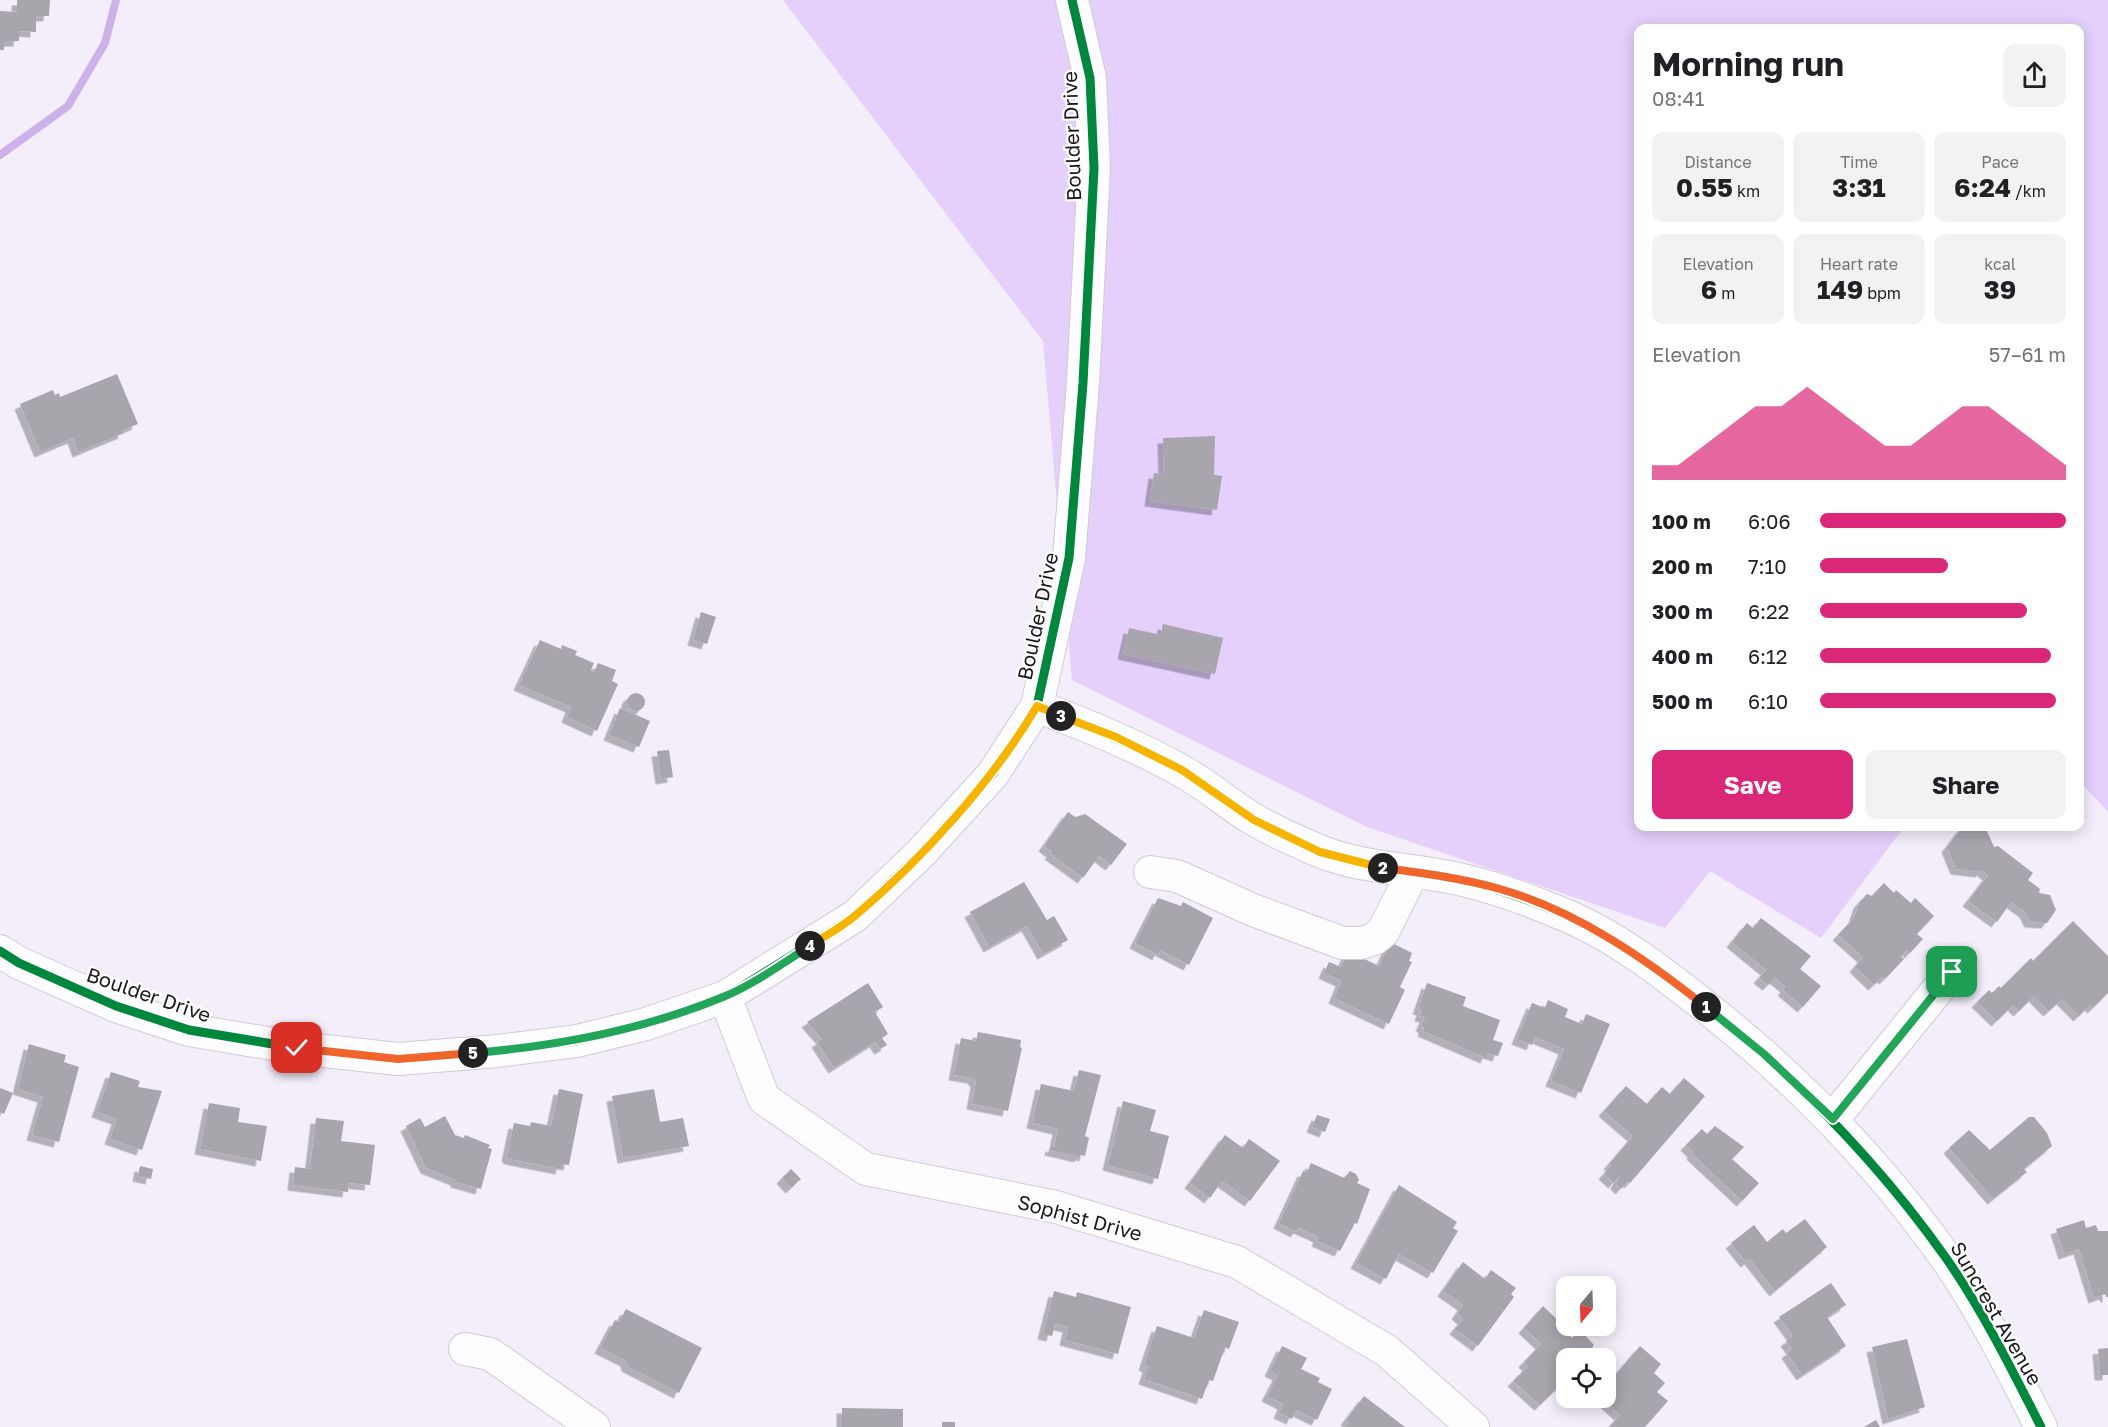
<!DOCTYPE html>
<html lang="en">
<head>
<meta charset="utf-8">
<style>
	body { margin:0; font-family:"Golos Text",sans-serif; background:#f2f2f2; color:#202124; height:100vh; display:flex; flex-direction:column; font-size:22px; white-space:nowrap }
	* { box-sizing:border-box; margin:0 }
	p { font-size:20px; color:#757577 }
	.icon { flex:none; width:33px; height:33px; fill:none; stroke:currentColor; stroke-width:2; stroke-linecap:round; stroke-linejoin:round }
	.map { position:relative; flex:1; overflow:hidden }
	.side { position:absolute; left:1634px; top:24px; width:450px; height:807px; display:flex; flex-direction:column; background:#fff; border-radius:12px; box-shadow:0 3px 15px #0003 }
	.side>* { flex:none }
	.needle { width:39px; rotate:199deg }
	.buttons { position:absolute; left:1556px; top:1276px; display:grid; gap:12px }
	.buttons a { display:grid; place-items:center; width:60px; height:60px; border-radius:12px; background:#fff; box-shadow:0 3px 15px #0003; font-size:30px }
	.pin { position:absolute; display:grid; place-items:center; width:51px; height:51px; color:#fff; margin:-26px; border-radius:12px; box-shadow:0 3px 9px #0006 }
	.km { position:absolute; width:30px; height:30px; margin:-15px; border-radius:50%; background:#222; color:#fff; font-size:16px; line-height:30px; text-align:center }
	.round { display:grid; place-items:center; flex:none; width:63px; height:63px; border-radius:12px; background:#f2f2f2 }
	.summary { display:flex; align-items:center; justify-content:space-between; height:102px; padding:0 18px }
	h1 { font-size:33px; font-weight:700; line-height:45px }
	.figures { display:grid; grid-template-columns:repeat(3,1fr); gap:9px; height:102px; padding:6px 18px }
	.figures div { display:grid; align-content:center; border-radius:12px; background:#f2f2f2; text-align:center }
	.figures b { font-size:26px; font-weight:700 }
	.figures small { font-size:16px; font-weight:400 }
	.figures p { font-size:16px }
	.chart { height:168px; padding:12px 18px }
	.chart p { display:flex; justify-content:space-between }
	.chart svg { width:100%; height:108px; margin-top:6px; fill:#db2777; opacity:.7 }
	.cta { display:flex; gap:12px; margin-top:auto; padding:12px 18px }
	.cta a { flex:1; height:69px; border-radius:12px; background:#db2777; color:#fff; font-size:24px; font-weight:700; line-height:69px; text-align:center }
	.cta a+a { background:#f2f2f2; color:#202124 }
	ul { padding:0 18px; list-style:none; font-size:20px }
	li { display:grid; grid-template-columns:96px 72px 1fr; align-items:center; height:45px }
	li i { height:15px; border-radius:8px; background:#db2777 }
	.map>svg:first-child { display:block }
	.green { fill:#e4d0fb }
	.lines { fill:none; stroke-linecap:round; stroke-linejoin:round }
	.stream { stroke:#cdb2ea; stroke-width:8 }
	.building { fill:#a9a5ad; filter:url(#shadow) }
	.minor-casing { stroke:#d0ccd4; stroke-width:34 }
	.minor { stroke:#fdfcfe; stroke-width:32 }
	.cycleway-casing { stroke:#fff; stroke-width:13 }
	.cycleway { stroke:#00873e; stroke-width:9 }
	.split-1-casing { stroke:#fff; stroke-width:12 }
	.split-2-casing { stroke:#fff; stroke-width:12 }
	.split-3-casing { stroke:#fff; stroke-width:12 }
	.split-4-casing { stroke:#fff; stroke-width:12 }
	.split-5-casing { stroke:#fff; stroke-width:12 }
	.split-6-casing { stroke:#fff; stroke-width:12 }
	.split-1 { stroke:#22a559; stroke-width:8 }
	.split-2 { stroke:#f0652b; stroke-width:8 }
	.split-3 { stroke:#f5b400; stroke-width:8 }
	.split-4 { stroke:#f5b400; stroke-width:8 }
	.split-5 { stroke:#22a559; stroke-width:8 }
	.split-6 { stroke:#f0652b; stroke-width:8 }
	.labels { text-anchor:middle; dominant-baseline:central; stroke-width:4.5; stroke-linejoin:round; paint-order:stroke }
	.street-label { font-size:20px; fill:#1a171d; stroke:#fff }
</style>
</head>
<body>
<div class="map">
<svg width="2108" height="1427" viewBox="0 0 2108 1427">
	<defs>
		<filter id="shadow"><feDropShadow dx="-5.5" dy="5.5" stdDeviation="0" flood-color="#0004"/></filter>
	</defs>
	<rect width="100%" height="100%" fill="#f3eef9"/>
	<path class="green" d="M 783,0 L 2108,0 L 2108,812 L 2079,781 L 2079,28 L 1638,28 L 1638,826 L 1904,827 L 1821,938 L 1710,871 L 1665,928 L 1367,827 L 1072,680 L 1043,341 Z"/>
	<g class="lines">
		<path class="stream" d="M 0,155 L 68,106 L 105,43 L 116,0"/>
	</g>
	<path class="building" d="M 17,0 L 50,0 L 49,16 L 36,16 L 36,32 L 20,31 L 19,41 L 4,41 L 4,50 L 0,50 L 0,11 L 17,12 Z
		M 117,374 L 138,424 L 123,430 L 124,433 L 78,452 L 73,438 L 40,452 L 20,404 L 53,390 L 55,395 L 59,393 L 60,397 Z
		M 1215,436 L 1214,475 L 1222,476 L 1217,510 L 1150,501 L 1154,473 L 1164,474 L 1163,438 Z
		M 701,612 L 716,617 L 707,644 L 693,640 Z
		M 1163,624 L 1223,638 L 1215,674 L 1123,654 L 1129,628 L 1161,635 Z
		M 540,640 L 561,649 L 562,645 L 577,651 L 575,655 L 594,663 L 591,670 L 594,672 L 598,663 L 616,670 L 612,681 L 618,684 L 597,731 L 567,717 L 571,707 L 519,685 Z
		M627 702a9 9 0 1 1 18 0a9 9 0 1 1-18 0Z
		M 620,708 L 650,721 L 639,747 L 609,735 Z
		M 669,750 L 673,777 L 661,779 L 657,751 Z
		M 1068,812 L 1075,817 L 1085,814 L 1127,844 L 1111,865 L 1099,856 L 1083,878 L 1050,854 L 1052,852 L 1044,846 Z
		M 1962,827 L 1986,829 L 1994,847 L 1998,846 L 2033,873 L 2028,880 L 2040,889 L 2039,893 L 2050,895 L 2056,910 L 2047,923 L 2030,922 L 2025,912 L 2011,902 L 1997,922 L 1968,901 L 1988,875 L 1982,870 L 1981,872 L 1956,869 L 1947,847 Z
		M 1024,882 L 1047,920 L 1054,916 L 1068,940 L 1043,954 L 1027,926 L 989,947 L 970,912 Z
		M 1884,883 L 1894,893 L 1896,890 L 1911,903 L 1915,898 L 1934,916 L 1917,934 L 1923,939 L 1910,953 L 1907,950 L 1901,957 L 1904,959 L 1885,979 L 1882,977 L 1874,985 L 1855,967 L 1863,957 L 1838,935 L 1854,918 L 1859,903 L 1867,894 L 1872,896 Z
		M 1158,898 L 1181,906 L 1183,902 L 1213,918 L 1189,965 L 1160,950 L 1158,955 L 1135,943 Z
		M 1761,918 L 1811,956 L 1800,969 L 1821,986 L 1803,1007 L 1783,990 L 1786,987 L 1775,978 L 1768,985 L 1759,978 L 1766,970 L 1732,942 L 1747,923 L 1753,928 Z
		M 2073,921 L 2108,956 L 2108,993 L 2093,1008 L 2090,1005 L 2079,1016 L 2062,999 L 2049,1011 L 2034,996 L 2019,1011 L 2013,1005 L 1997,1021 L 1977,1002 L 1989,990 L 1992,993 L 1999,986 L 2001,988 L 2031,958 L 2033,961 Z
		M 1390,942 L 1412,953 L 1409,961 L 1412,962 L 1400,987 L 1405,990 L 1389,1024 L 1334,998 L 1341,981 L 1324,973 L 1329,962 L 1341,967 L 1348,951 L 1379,966 Z
		M 868,983 L 883,1007 L 875,1012 L 888,1034 L 882,1038 L 887,1045 L 880,1049 L 875,1042 L 834,1068 L 817,1042 L 822,1039 L 807,1022 Z
		M 1427,983 L 1466,997 L 1463,1006 L 1500,1020 L 1493,1040 L 1503,1043 L 1498,1056 L 1488,1053 L 1486,1058 L 1423,1031 L 1424,1027 L 1421,1026 L 1425,1017 L 1420,1016 L 1422,1010 L 1418,1009 Z
		M 1548,1000 L 1568,1009 L 1565,1017 L 1582,1024 L 1586,1014 L 1610,1024 L 1581,1093 L 1551,1081 L 1564,1049 L 1535,1037 L 1532,1045 L 1517,1039 L 1532,1003 L 1545,1008 Z
		M 978,1032 L 1021,1040 L 1020,1047 L 1022,1048 L 1008,1111 L 972,1104 L 976,1082 L 973,1078 L 954,1075 L 961,1038 L 976,1041 Z
		M 29,1044 L 66,1055 L 64,1062 L 79,1067 L 59,1142 L 32,1135 L 43,1097 L 18,1089 Z
		M 1079,1070 L 1101,1075 L 1085,1136 L 1089,1138 L 1085,1156 L 1080,1155 L 1080,1157 L 1050,1150 L 1051,1146 L 1054,1147 L 1058,1129 L 1032,1123 L 1041,1084 L 1074,1091 Z
		M 111,1072 L 140,1081 L 138,1087 L 162,1091 L 142,1150 L 110,1139 L 117,1119 L 97,1112 Z
		M 1684,1078 L 1705,1096 L 1630,1183 L 1628,1181 L 1621,1189 L 1616,1184 L 1620,1175 L 1614,1183 L 1604,1174 L 1611,1166 L 1609,1164 L 1633,1136 L 1604,1111 L 1626,1086 L 1647,1104 L 1662,1087 L 1670,1094 Z
		M 0,1088 L 13,1093 L 4,1114 L 0,1112 Z
		M 559,1089 L 583,1094 L 569,1165 L 562,1164 L 561,1169 L 510,1159 L 507,1156 L 514,1123 L 530,1126 L 531,1122 L 551,1126 Z
		M 654,1089 L 660,1122 L 683,1118 L 689,1146 L 623,1158 L 612,1096 Z
		M 1123,1101 L 1156,1110 L 1150,1131 L 1169,1136 L 1158,1179 L 1108,1165 Z
		M 209,1103 L 240,1108 L 238,1122 L 267,1126 L 261,1161 L 200,1149 Z
		M 1317,1115 L 1330,1119 L 1325,1132 L 1312,1127 Z
		M 445,1116 L 455,1135 L 464,1138 L 465,1135 L 490,1145 L 488,1148 L 492,1149 L 481,1189 L 456,1182 L 456,1180 L 426,1168 L 406,1126 L 420,1118 L 425,1127 Z
		M 2029,1117 L 2034,1117 L 2047,1133 L 2052,1146 L 2024,1169 L 2027,1172 L 1993,1199 L 1949,1148 L 1969,1130 L 1990,1150 Z
		M 316,1118 L 344,1121 L 341,1141 L 375,1145 L 370,1185 L 349,1183 L 348,1192 L 293,1185 L 295,1167 L 310,1169 Z
		M 1715,1126 L 1744,1147 L 1732,1159 L 1759,1183 L 1742,1201 L 1692,1154 L 1693,1152 L 1686,1145 L 1702,1129 L 1707,1134 Z
		M 1225,1135 L 1243,1148 L 1249,1139 L 1280,1161 L 1250,1201 L 1222,1181 L 1210,1198 L 1190,1183 Z
		M 1311,1163 L 1344,1178 L 1350,1171 L 1356,1174 L 1359,1180 L 1357,1183 L 1370,1189 L 1357,1224 L 1355,1223 L 1340,1251 L 1317,1241 L 1319,1237 L 1299,1228 L 1296,1232 L 1279,1223 L 1303,1171 L 1307,1172 Z
		M 140,1166 L 153,1169 L 151,1179 L 138,1176 Z
		M 791,1169 L 801,1179 L 791,1188 L 782,1178 Z
		M 1399,1185 L 1457,1222 L 1453,1228 L 1458,1231 L 1433,1273 L 1399,1254 L 1386,1279 L 1356,1263 Z
		M 1805,1219 L 1827,1247 L 1775,1291 L 1750,1259 L 1746,1262 L 1731,1243 L 1754,1225 L 1767,1242 L 1783,1229 L 1786,1233 Z
		M 2084,1220 L 2086,1228 L 2096,1225 L 2098,1231 L 2108,1231 L 2108,1297 L 2106,1297 L 2105,1294 L 2094,1298 L 2079,1249 L 2064,1254 L 2056,1229 Z
		M 1463,1262 L 1485,1279 L 1491,1270 L 1516,1288 L 1511,1294 L 1514,1297 L 1478,1346 L 1455,1329 L 1463,1319 L 1457,1314 L 1463,1305 L 1443,1291 Z
		M 1831,1283 L 1846,1305 L 1827,1317 L 1846,1346 L 1802,1375 L 1787,1353 L 1792,1349 L 1786,1341 L 1793,1336 L 1779,1317 Z
		M 1054,1291 L 1076,1297 L 1077,1292 L 1131,1307 L 1118,1354 L 1065,1340 L 1068,1327 L 1055,1324 L 1052,1336 L 1043,1334 Z
		M 1543,1306 L 1567,1329 L 1565,1331 L 1572,1338 L 1580,1330 L 1594,1345 L 1585,1359 L 1566,1359 L 1566,1380 L 1540,1405 L 1513,1381 L 1528,1366 L 1524,1362 L 1541,1344 L 1524,1328 Z
		M 626,1309 L 702,1348 L 679,1393 L 627,1366 L 626,1361 L 600,1348 L 615,1320 L 619,1322 Z
		M 1204,1310 L 1239,1322 L 1229,1349 L 1225,1347 L 1213,1381 L 1209,1380 L 1202,1399 L 1144,1379 L 1148,1367 L 1144,1365 L 1157,1326 L 1194,1338 Z
		M 1907,1339 L 1925,1407 L 1888,1419 L 1872,1347 Z
		M 1282,1346 L 1307,1358 L 1301,1369 L 1320,1378 L 1318,1382 L 1332,1389 L 1317,1420 L 1296,1410 L 1292,1419 L 1279,1413 L 1283,1404 L 1267,1396 L 1278,1375 L 1270,1371 Z
		M 1640,1346 L 1661,1364 L 1654,1373 L 1665,1383 L 1657,1392 L 1668,1401 L 1645,1427 L 1609,1427 L 1620,1415 L 1601,1398 L 1605,1398 L 1605,1387 Z
		M 2108,1348 L 2108,1375 L 2100,1375 L 2098,1349 Z
		M 1364,1396 L 1405,1427 L 1345,1427 L 1349,1422 L 1346,1420 Z
		M 842,1408 L 903,1409 L 903,1427 L 842,1427 Z
		M 1876,1420 L 1880,1427 L 1864,1427 Z
		M 942,1422 L 955,1422 L 955,1427 L 942,1427 Z"/>
	<g class="lines">
		<g class="minor-casing">
			<path id="minor" d="M 1037,706 C 1085,725 1133,744 1178,769 C 1205,783 1228,804 1253,819 C 1273,831 1296,841 1317,850 C 1357,867 1402,868 1443,876 C 1484,883 1522,897 1560,913 C 1613,934 1662,972 1706,1007 C 1798,1080 1878,1162 1946,1258 C 1983,1311 2012,1370 2041,1427
				M 1150,872 L 1177,876 L 1253,910 L 1342,943 L 1361,943 L 1374,939 L 1383,932 L 1413,872
				M 0,951 L 19,963 L 116,1006 L 189,1030 L 297,1048 L 398,1059 L 498,1051 L 577,1041 L 646,1024 L 725,997 L 855,916 L 921,853 L 993,774 L 1037,706 L 1069,558 L 1083,383 L 1094,168 L 1090,78 L 1072,0
				M 725,997 L 764,1099 L 866,1169 L 1056,1207 L 1237,1262 L 1387,1351 L 1473,1427
				M 1833,1119 L 1952,972
				M 465,1349 L 490,1354 L 594,1427"/>
		</g>
		<use href="#minor" class="minor"/>
		<g class="cycleway-casing">
			<path id="cycleway" d="M 1037,706 C 1085,725 1133,744 1178,769 C 1205,783 1228,804 1253,819 C 1273,831 1296,841 1317,850 C 1357,867 1402,868 1443,876 C 1484,883 1522,897 1560,913 C 1613,934 1662,972 1706,1007 C 1798,1080 1878,1162 1946,1258 C 1983,1311 2012,1370 2041,1427
				M 0,951 L 19,963 L 116,1006 L 189,1030 L 297,1048 L 398,1059 L 498,1051 L 577,1041 L 646,1024 L 725,997 L 855,916 L 921,853 L 993,774 L 1037,706 L 1069,558 L 1083,383 L 1094,168 L 1090,78 L 1072,0"/>
		</g>
		<use href="#cycleway" class="cycleway"/>
	</g>
	<g class="lines">
		<g class="split-1-casing">
			<path id="split-1" d="M 1706,1007 L 1764,1054 L 1833,1119 L 1952,972"/>
		</g>
		<g class="split-2-casing">
			<path id="split-2" d="M 1383,868 C 1422,873 1462,878 1500,889 C 1576,911 1645,958 1706,1007"/>
		</g>
		<g class="split-3-casing">
			<path id="split-3" d="M 1061,716 L 1116,737 L 1182,770 L 1254,820 L 1320,852 L 1383,868"/>
		</g>
		<g class="split-4-casing">
			<path id="split-4" d="M 810,946 C 825,936 842,927 856,915 C 921,860 994,780 1037,706 L 1061,716"/>
		</g>
		<g class="split-5-casing">
			<path id="split-5" d="M 473,1053 C 559,1046 643,1030 723,997 C 753,985 783,963 810,946"/>
		</g>
		<g class="split-6-casing">
			<path id="split-6" d="M 297,1048 L 398,1059 L 473,1053"/>
		</g>
		<use href="#split-1" class="split-1"/>
		<use href="#split-2" class="split-2"/>
		<use href="#split-3" class="split-3"/>
		<use href="#split-4" class="split-4"/>
		<use href="#split-5" class="split-5"/>
		<use href="#split-6" class="split-6"/>
	</g>
	<g class="labels">
		<g class="street-label">
			<text transform="translate(1071 136) rotate(-92)">Boulder Drive</text>
			<text transform="translate(1037 616) rotate(-78)">Boulder Drive</text>
			<text transform="translate(149 994) rotate(19)">Boulder Drive</text>
			<text transform="translate(1080 1217) rotate(15)">Sophist Drive</text>
			<text transform="translate(1997 1313) rotate(60)">Suncrest Avenue</text>
		</g>
	</g>
</svg>
<div class="buttons">
<a><svg class="needle" viewBox="-14 -14 28 28"><path d="M0-13l5 13h-10z" fill="#e53935"/><path d="M0 13l5-13h-10z" fill="#757577"/></svg></a>
<a><svg class="icon" aria-label="locate" viewBox="0 0 24 24"><circle cx="12" cy="12" r="6"/><path d="M12 2v4M12 18v4M2 12h4M18 12h4"/></svg></a>
</div>
<div class="pin" style="left:1952px;top:972px;background:#1e9e55"><svg class="icon" aria-label="arrive" viewBox="0 0 24 24"><path d="M6 21V4h12l-3 4 3 4H6"/></svg></div>
<div class="pin" style="left:297px;top:1048px;background:#d93025"><svg class="icon" aria-label="check" viewBox="0 0 24 24"><path d="M5 12l5 5 9-10"/></svg></div>
<b class="km" style="left:1706px;top:1007px">1</b>
<b class="km" style="left:1383px;top:868px">2</b>
<b class="km" style="left:1061px;top:716px">3</b>
<b class="km" style="left:810px;top:946px">4</b>
<b class="km" style="left:473px;top:1053px">5</b>
<section class="side">
<div class="summary"><div><h1>Morning run</h1><p>08:41</p></div><a class="round"><svg class="icon" aria-label="share" viewBox="0 0 24 24"><path d="M12 15V3M7 8l5-5 5 5M5 13v7h14v-7"/></svg></a></div>
<div class="figures">
<div><p>Distance</p><b>0.55<small> km</small></b></div>
<div><p>Time</p><b>3:31</b></div>
<div><p>Pace</p><b>6:24<small> /km</small></b></div>
</div>
<div class="figures">
<div><p>Elevation</p><b>6<small> m</small></b></div>
<div><p>Heart rate</p><b>149<small> bpm</small></b></div>
<div><p>kcal</p><b>39</b></div>
</div>
<div class="chart"><p><span>Elevation</span>57–61 m</p>
<svg viewBox="0 0 160 44" preserveAspectRatio="none"><path d="M0 44V38L10 38L20 30L30 22L40 14L50 14L60 6L70 14L80 22L90 30L100 30L110 22L120 14L130 14L140 22L150 30L160 38V44z"/></svg>
</div>
<ul>
<li><b>100 m</b>6:06<i style="width:100%"></i></li>
<li><b>200 m</b>7:10<i style="width:52%"></i></li>
<li><b>300 m</b>6:22<i style="width:84%"></i></li>
<li><b>400 m</b>6:12<i style="width:94%"></i></li>
<li><b>500 m</b>6:10<i style="width:96%"></i></li>
</ul>
<div class="cta"><a>Save</a><a>Share</a></div>
</section>
</div>
</body>
</html>
